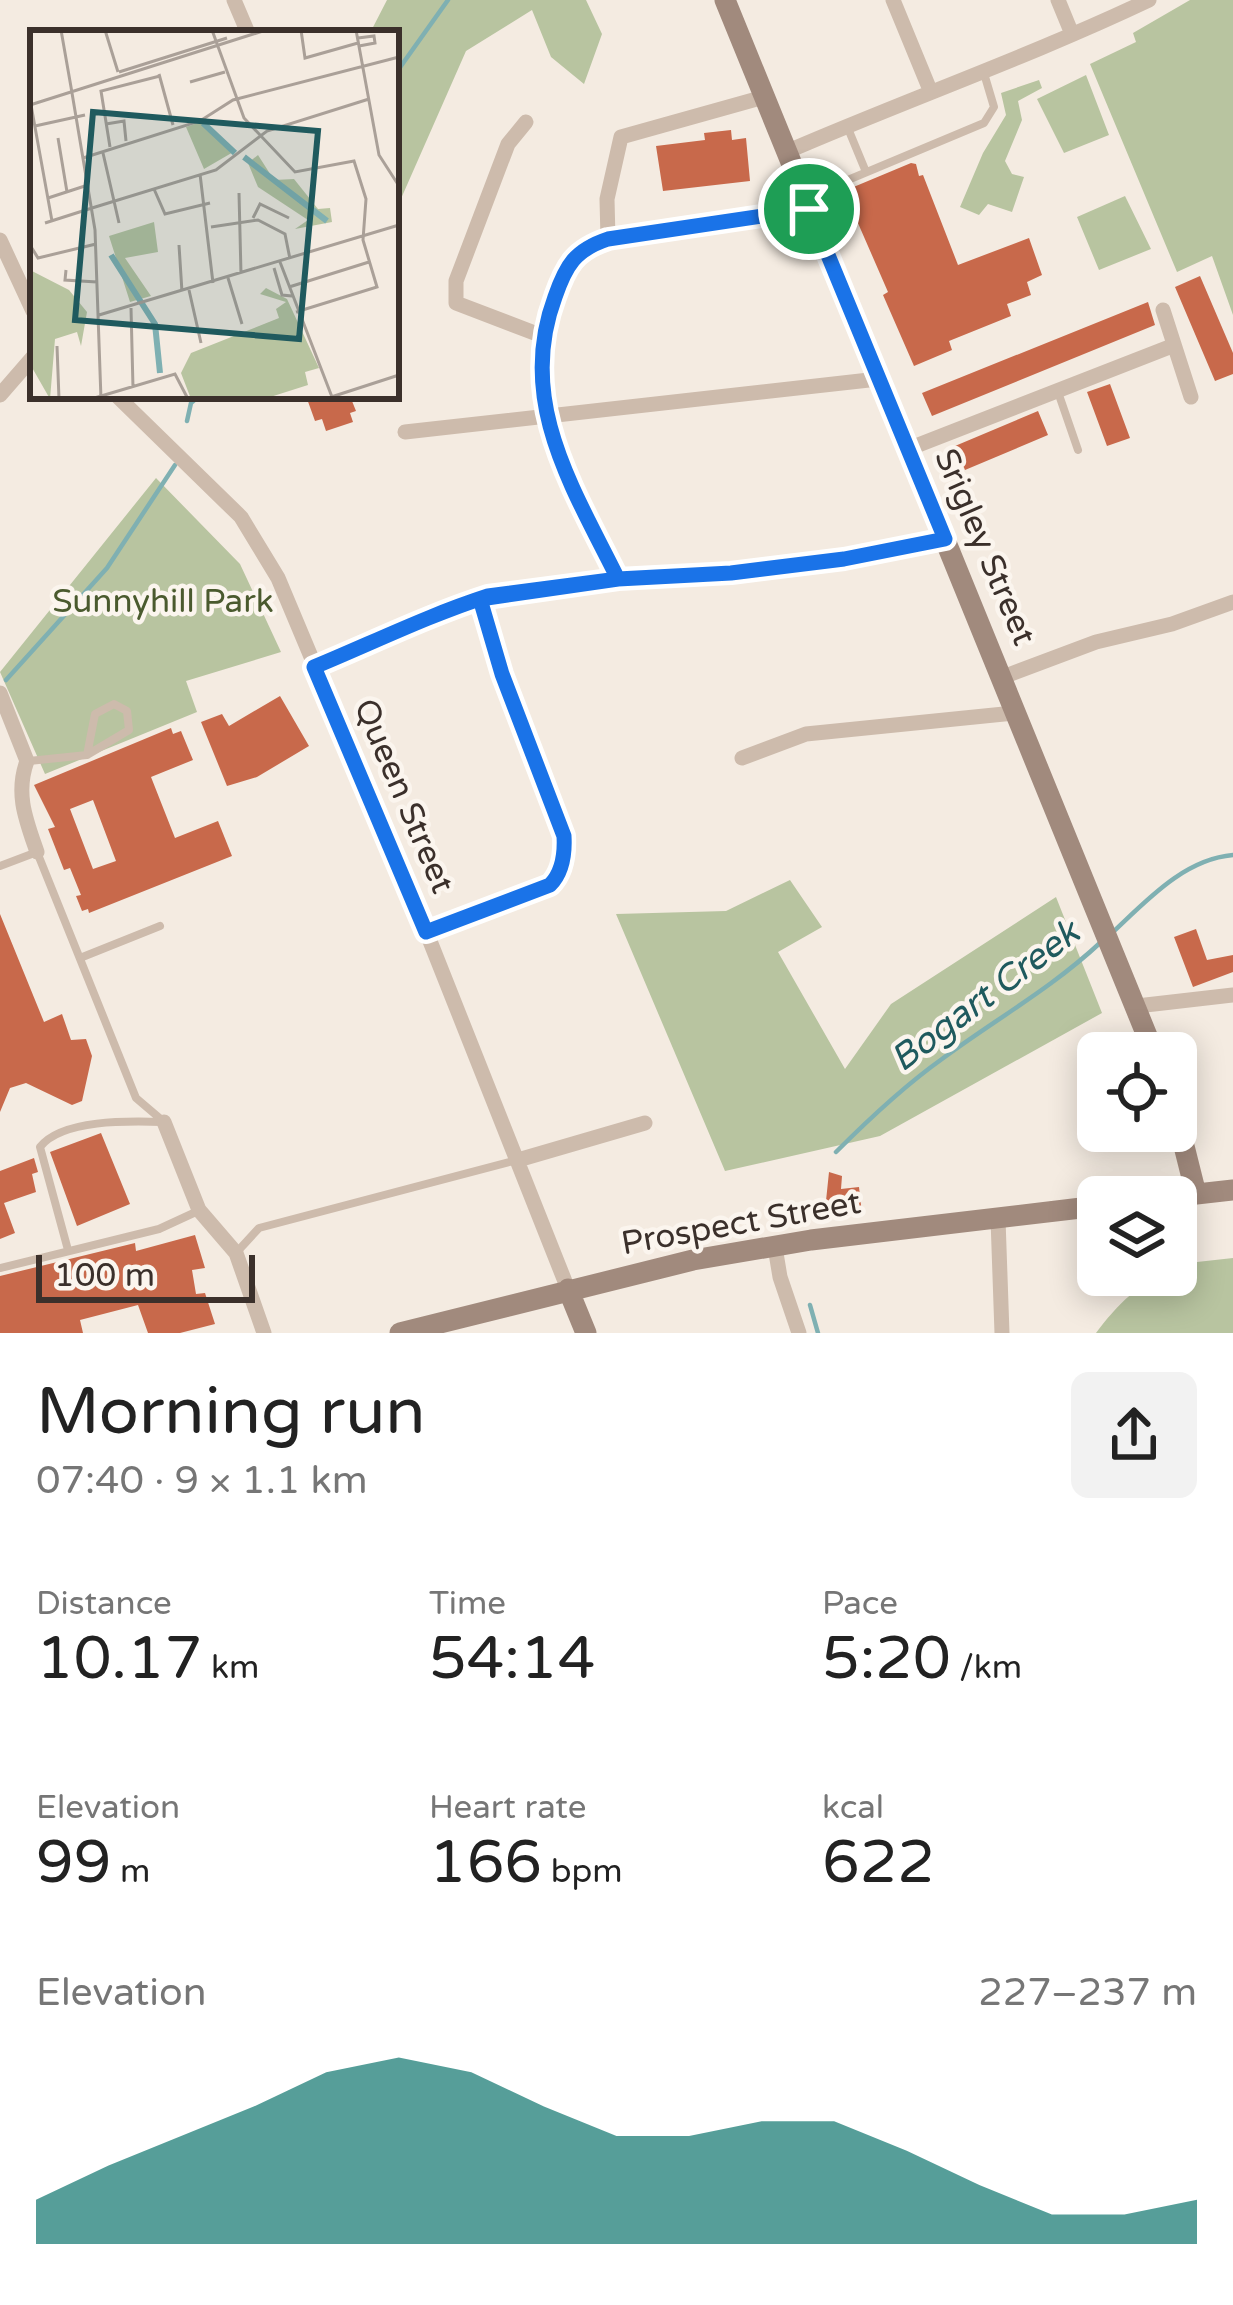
<!DOCTYPE html>
<html lang="en">
<head>
<meta charset="utf-8">
<style>
	body { margin:0; font-family:"Varela Round",sans-serif; background:#f2f2f2; color:#222; height:100vh; display:flex; flex-direction:column; font-size:45px; white-space:nowrap }
	* { box-sizing:border-box; margin:0 }
	p { font-size:39px; color:#767676 }
	.icon { flex:none; width:66px; height:66px; fill:none; stroke:currentColor; stroke-width:2; stroke-linecap:round; stroke-linejoin:round }
	.map { position:relative; height:1333px; overflow:hidden }
	.panel { display:flex; flex-direction:column; background:#fff; flex:1 }
	.panel>* { flex:none }
	.buttons { position:absolute; left:1077px; top:1032px; display:grid; gap:24px }
	.buttons a { display:grid; place-items:center; width:120px; height:120px; border-radius:18px; background:#fff; box-shadow:0 6px 30px #0003; font-size:60px }
	.scale { position:absolute; left:36px; bottom:30px; width:219px; box-sizing:border-box; padding-left:12px; border:6px solid #3b302b; border-top:0; font-size:33px; line-height:42px; white-space:nowrap; color:#3b302b; -webkit-text-stroke:9px #fbf5ee; paint-order:stroke }
	.pin { position:absolute; display:grid; place-items:center; width:102px; height:102px; color:#fff; margin:-51px; border:6px solid #fff; border-radius:50%; box-shadow:0 3px 12px #0007 }
	.round { display:grid; place-items:center; flex:none; width:126px; height:126px; border-radius:18px; background:#f2f2f2 }
	.headline { display:flex; align-items:center; justify-content:space-between; height:204px; padding:0 36px }
	h1 { font-size:66px; font-weight:600; line-height:90px }
	.figures { display:grid; grid-template-columns:repeat(3,1fr); gap:18px; height:204px; padding:12px 36px }
	.figures div { display:grid; align-content:center }
	.figures b { font-size:60px; font-weight:600 }
	.figures small { font-size:33px; font-weight:400 }
	.figures p { font-size:33px }
	.chart { height:336px; padding:24px 36px }
	.chart p { display:flex; justify-content:space-between }
	.chart svg { width:100%; height:216px; margin-top:12px; fill:#0f766e; opacity:.7 }
	.map>svg:first-child { display:block }
	.green { fill:#b8c4a0 }
	.lines { fill:none; stroke-linecap:round; stroke-linejoin:round }
	.stream { stroke:#7fb0b2; stroke-width:4.5 }
	.building { fill:#c8694b; fill-rule:evenodd }
	.lane { stroke:#cdbbac; stroke-width:8 }
	.street { stroke:#cdbbac; stroke-width:15 }
	.secondary { stroke:#a18a7d; stroke-width:21 }
	.route-casing { stroke:#fff; stroke-width:24 }
	.route { stroke:#1a73e8; stroke-width:15 }
	.labels { text-anchor:middle; dominant-baseline:central; stroke-width:9; stroke-linejoin:round; paint-order:stroke }
	.street-label { font-size:33px; fill:#3b302b; stroke:#fbf5ee }
	.park-label { font-size:33px; fill:#4a5a2e; stroke:#fbf5ee }
	.water-label { font-size:36px; font-style:italic; fill:#1f5a5e; stroke:#fbf5ee }
	.inset-river { fill:none; stroke:#7fb0b2; stroke-width:6 }
	.inset-road { fill:none; stroke:#aaa098; stroke-width:3 }
	.view { fill:#1f5a5e; fill-opacity:0.15; stroke:#1f5a5e; stroke-width:6 }
	.inset-edge { fill:none; stroke:#3b302b; stroke-width:6 }
</style>
</head>
<body>
<div class="map">
<svg width="1233" height="1333" viewBox="0 0 1233 1333">
	<rect width="100%" height="100%" fill="#f4ebe1"/>
	<path class="green" d="M 387,0 L 586,0 L 602,34 L 584,84 L 551,57 L 532,10 L 466,51 L 396,210 L 396,33 L 370,33 Z
		M 1190,0 L 1233,0 L 1233,315 L 1212,256 L 1177,272 L 1090,64 L 1136,42 L 1133,33 Z
		M 1086,75 L 1109,135 L 1064,153 L 1037,99 Z
		M 1039,80 L 1042,88 L 1018,101 L 1022,120 L 1005,161 L 1012,174 L 1024,177 L 1012,212 L 988,204 L 979,215 L 960,207 L 983,153 L 1006,115 L 1001,93 Z
		M 1125,196 L 1151,249 L 1099,270 L 1077,217 Z
		M 156,478 L 240,564 L 281,652 L 186,681 L 197,712 L 45,774 L 0,672 Z
		M 790,880 L 822,927 L 778,952 L 845,1069 L 891,1004 L 1056,897 L 1102,1013 L 880,1136 L 725,1171 L 616,914 L 726,911 Z
		M 1233,1258 L 1233,1333 L 1096,1333 C 1115,1308 1143,1275 1176,1275 L 1179,1264 Z"/>
	<g class="lines">
		<path class="stream" d="M 396,73 L 448,0
			M 187,421 L 191,403 L 199,396
			M 6,680 L 107,568 L 175,465
			M 1114,931 C 1148,899 1185,859 1233,855
			M 836,1152 C 869,1119 904,1086 942,1059 C 996,1019 1052,988 1101,942
			M 810,1305 L 818,1333"/>
	</g>
	<path class="building" d="M 731,130 L 732,140 L 746,138 L 750,181 L 663,191 L 656,146 L 705,140 L 704,133 Z
		M 911,163 L 916,164 L 919,176 L 923,175 L 958,265 L 1029,238 L 1042,275 L 1027,282 L 1031,295 L 1007,304 L 1011,316 L 949,341 L 952,350 L 914,366 L 883,295 L 888,292 L 844,191 Z
		M 1200,276 L 1233,353 L 1233,374 L 1215,381 L 1175,287 Z
		M 1148,302 L 1155,325 L 932,416 L 922,393 Z
		M 1110,384 L 1130,438 L 1107,446 L 1087,392 Z
		M 306,396 L 350,396 L 356,411 L 350,413 L 353,422 L 326,431 L 322,419 L 315,421 Z
		M 1038,411 L 1048,435 L 965,470 L 955,446 Z
		M 280,696 L 309,746 L 257,777 L 227,786 L 201,722 L 222,714 L 229,726 Z
		M 171,728 L 173,734 L 181,731 L 193,760 L 151,777 L 175,838 L 218,821 L 232,856 L 89,913 L 88,909 L 82,911 L 76,896 L 81,895 L 70,868 L 64,870 L 48,829 L 55,827 L 34,785 ZM 93,800 L 116,861 L 93,869 L 70,809 Z
		M 0,914 L 44,1022 L 62,1014 L 71,1040 L 86,1039 L 92,1056 L 82,1101 L 72,1105 L 26,1083 L 10,1088 L 0,1112 Z
		M 1196,929 L 1207,960 L 1233,955 L 1233,972 L 1193,987 L 1174,937 Z
		M 101,1133 L 130,1204 L 77,1226 L 50,1152 Z
		M 34,1158 L 38,1172 L 32,1174 L 36,1192 L 4,1203 L 15,1233 L 0,1239 L 0,1171 Z
		M 829,1172 L 842,1176 L 841,1189 L 859,1187 L 862,1214 L 824,1220 Z
		M 195,1235 L 205,1268 L 192,1270 L 196,1294 L 205,1293 L 215,1324 L 180,1333 L 148,1333 L 138,1305 L 80,1320 L 83,1333 L 0,1333 L 0,1276 L 135,1243 L 136,1251 Z"/>
	<g class="lines">
		<path class="lane" d="M 847,126 L 866,172
			M 824,190 L 984,123 L 994,107 L 983,70
			M 1058,392 L 1078,450
			M 29,761 L 87,755 L 129,730 L 127,711 L 114,704 L 95,714 L 87,755
			M 0,866 L 37,852 L 136,1098 L 163,1121
			M 80,958 L 160,926
			M 68,1250 L 40,1147 C 62,1119 129,1121 162,1122
			M 236,1253 L 259,1228 L 517,1160
			M 0,1268 L 159,1229 L 198,1211"/>
		<path class="street" d="M 234,0 L 248,33
			M 893,0 L 930,90
			M 1058,0 L 1072,34
			M 526,122 L 508,144 L 456,281 L 456,303 L 545,337
			M 786,152 C 906,100 1031,56 1149,0
			M 608,239 L 607,199 L 621,137 L 764,97
			M 0,240 L 33,311
			M 1163,310 L 1191,397
			M 0,395 L 33,357
			M 117,396 L 241,517 L 278,578 L 424,926 L 568,1289
			M 405,432 L 878,379
			M 908,449 L 1172,346
			M 618,579 C 572,487 515,403 555,297 C 566,265 575,250 608,239 L 809,210
			M 314,667 L 488,596 L 618,579 L 732,573 L 844,559 L 945,539
			M 1003,677 L 1096,642 L 1172,624 L 1233,602
			M 0,693 L 27,761 C 15,794 26,820 37,852
			M 742,758 L 806,734 L 1014,713
			M 426,932 L 550,885 C 564,872 565,854 564,836 L 502,674 L 480,599
			M 1137,1006 L 1233,995
			M 164,1122 L 199,1210 L 236,1253 L 264,1333
			M 518,1160 L 645,1123
			M 998,1219 L 1002,1333
			M 775,1247 L 780,1277 L 799,1333"/>
		<path class="secondary" d="M 725,0 L 1154,1053
			M 1176,1114 L 1196,1194
			M 1170,1197 L 1233,1190
			M 568,1289 L 586,1333
			M 400,1333 L 693,1260 L 811,1240 L 1098,1206"/>
	</g>
	<g class="lines">
		<g class="route-casing">
			<path id="route" d="M 809,209 L 608,239 C 575,250 566,265 555,297 C 516,401 573,488 618,579 L 488,596 C 429,615 372,643 314,667 L 426,932 L 550,885 C 563,872 565,854 564,836 L 502,674 L 480,599 L 618,579 L 731,573 L 844,559 L 945,539 L 809,209"/>
		</g>
		<use href="#route" class="route"/>
	</g>
	<g class="labels">
		<g class="street-label">
			<text transform="translate(985 547) rotate(67)">Srigley Street</text>
			<text transform="translate(404 796) rotate(67)">Queen Street</text>
			<text transform="translate(741 1223) rotate(-10)">Prospect Street</text>
		</g>
		<g class="park-label">
			<text x="163" y="601">Sunnyhill Park</text>
		</g>
		<g class="water-label">
			<text transform="translate(985 996) rotate(-37)">Bogart Creek</text>
		</g>
	</g>
	<g transform="translate(30 30)">
		<rect width="369" height="369" fill="#f4ebe1"/>
		<path d="M 174,91 L 205,121 L 174,139 L 156,97 ZM 228,125 L 244,150 L 264,149 L 288,179 L 300,178 L 302,192 L 265,199 L 278,190 L 228,157 L 218,133 ZM 124,192 L 128,222 L 95,228 L 121,266 L 100,272 L 79,206 ZM 0,240 L 39,260 L 57,282 L 51,316 L 47,302 L 25,309 L 20,369 L 0,334 ZM 236,258 L 257,269 L 289,338 L 275,342 L 278,355 L 234,369 L 161,369 L 151,343 L 161,323 L 249,288 L 246,279 L 256,272 L 230,264 Z" fill="#b8c4a0"/>
		<path class="inset-river" d="M 173,93 L 205,123M 214,127 L 297,191M 81,225 L 125,294 L 130,343"/>
		<path class="inset-road" d="M 31,0 L 41,57M 75,0 L 88,42M 182,0 L 214,88 L 265,142 L 324,131 L 336,169 L 333,210 L 347,257 L 266,282M 271,0 L 275,28 L 328,13M 326,0 L 349,125 L 369,156M 328,8 L 344,6 L 345,13 L 329,16M 89,42 L 197,8M 129,44 L 143,95M 160,52 L 195,42M 41,57 L 65,200 L 71,369M 0,75 L 236,0M 1,75 L 22,191M 76,94 L 94,91 L 96,111M 5,96 L 55,85M 28,108 L 37,162M 80,117 L 71,61 L 130,46M 73,123 L 89,193M 53,128 L 170,91 L 203,70 L 369,27M 170,144 L 183,253M 124,159 L 135,184 L 180,173M 209,163 L 211,244M 18,168 L 58,155M 62,178 L 186,140 L 237,101 L 339,69M 223,188 L 230,174 L 259,188M 15,193 L 62,178M 181,197 L 228,190 L 255,204 L 260,229M 0,215 L 8,228 L 66,214M 149,215 L 152,262M 250,232 L 302,367M 244,238 L 252,265 L 262,266M 36,240 L 35,250 L 67,252M 198,248 L 212,294M 259,257 L 339,232M 159,260 L 171,313M 101,278 L 103,358M 69,285 L 369,195M 27,316 L 29,369M 61,369 L 145,344 L 158,369M 295,369 L 369,345"/>
		<path class="view" d="M 63,82 L 288,101 L 269,309 L 45,290 Z"/>
		<rect width="369" height="369" class="inset-edge"/>
	</g>
</svg>
<div class="buttons">
<a><svg class="icon" aria-label="locate" viewBox="0 0 24 24"><circle cx="12" cy="12" r="6"/><path d="M12 2v4M12 18v4M2 12h4M18 12h4"/></svg></a>
<a><svg class="icon" aria-label="layers" viewBox="0 0 24 24"><path d="M12 4l9 5-9 5-9-5zM3 14l9 5 9-5"/></svg></a>
</div>
<div class="scale">100 m</div>
<div class="pin" style="left:809px;top:209px;background:#1e9e55"><svg class="icon" aria-label="arrive" viewBox="0 0 24 24"><path d="M6 21V4h12l-3 4 3 4H6"/></svg></div>
</div>
<section class="panel">
<div class="headline"><div><h1>Morning run</h1><p>07:40 · 9 × 1.1 km</p></div><a class="round"><svg class="icon" aria-label="share" viewBox="0 0 24 24"><path d="M12 15V3M7 8l5-5 5 5M5 13v7h14v-7"/></svg></a></div>
<div class="figures">
<div><p>Distance</p><b>10.17<small> km</small></b></div>
<div><p>Time</p><b>54:14</b></div>
<div><p>Pace</p><b>5:20<small> /km</small></b></div>
</div>
<div class="figures">
<div><p>Elevation</p><b>99<small> m</small></b></div>
<div><p>Heart rate</p><b>166<small> bpm</small></b></div>
<div><p>kcal</p><b>622</b></div>
</div>
<div class="chart"><p><span>Elevation</span>227–237 m</p>
<svg viewBox="0 0 160 44" preserveAspectRatio="none"><path d="M0 44V35L10 28L20 22L30 16L40 9L50 6L60 9L70 16L80 22L90 22L100 19L110 19L120 25L130 32L140 38L150 38L160 35V44z"/></svg>
</div>
</section>
</body>
</html>
